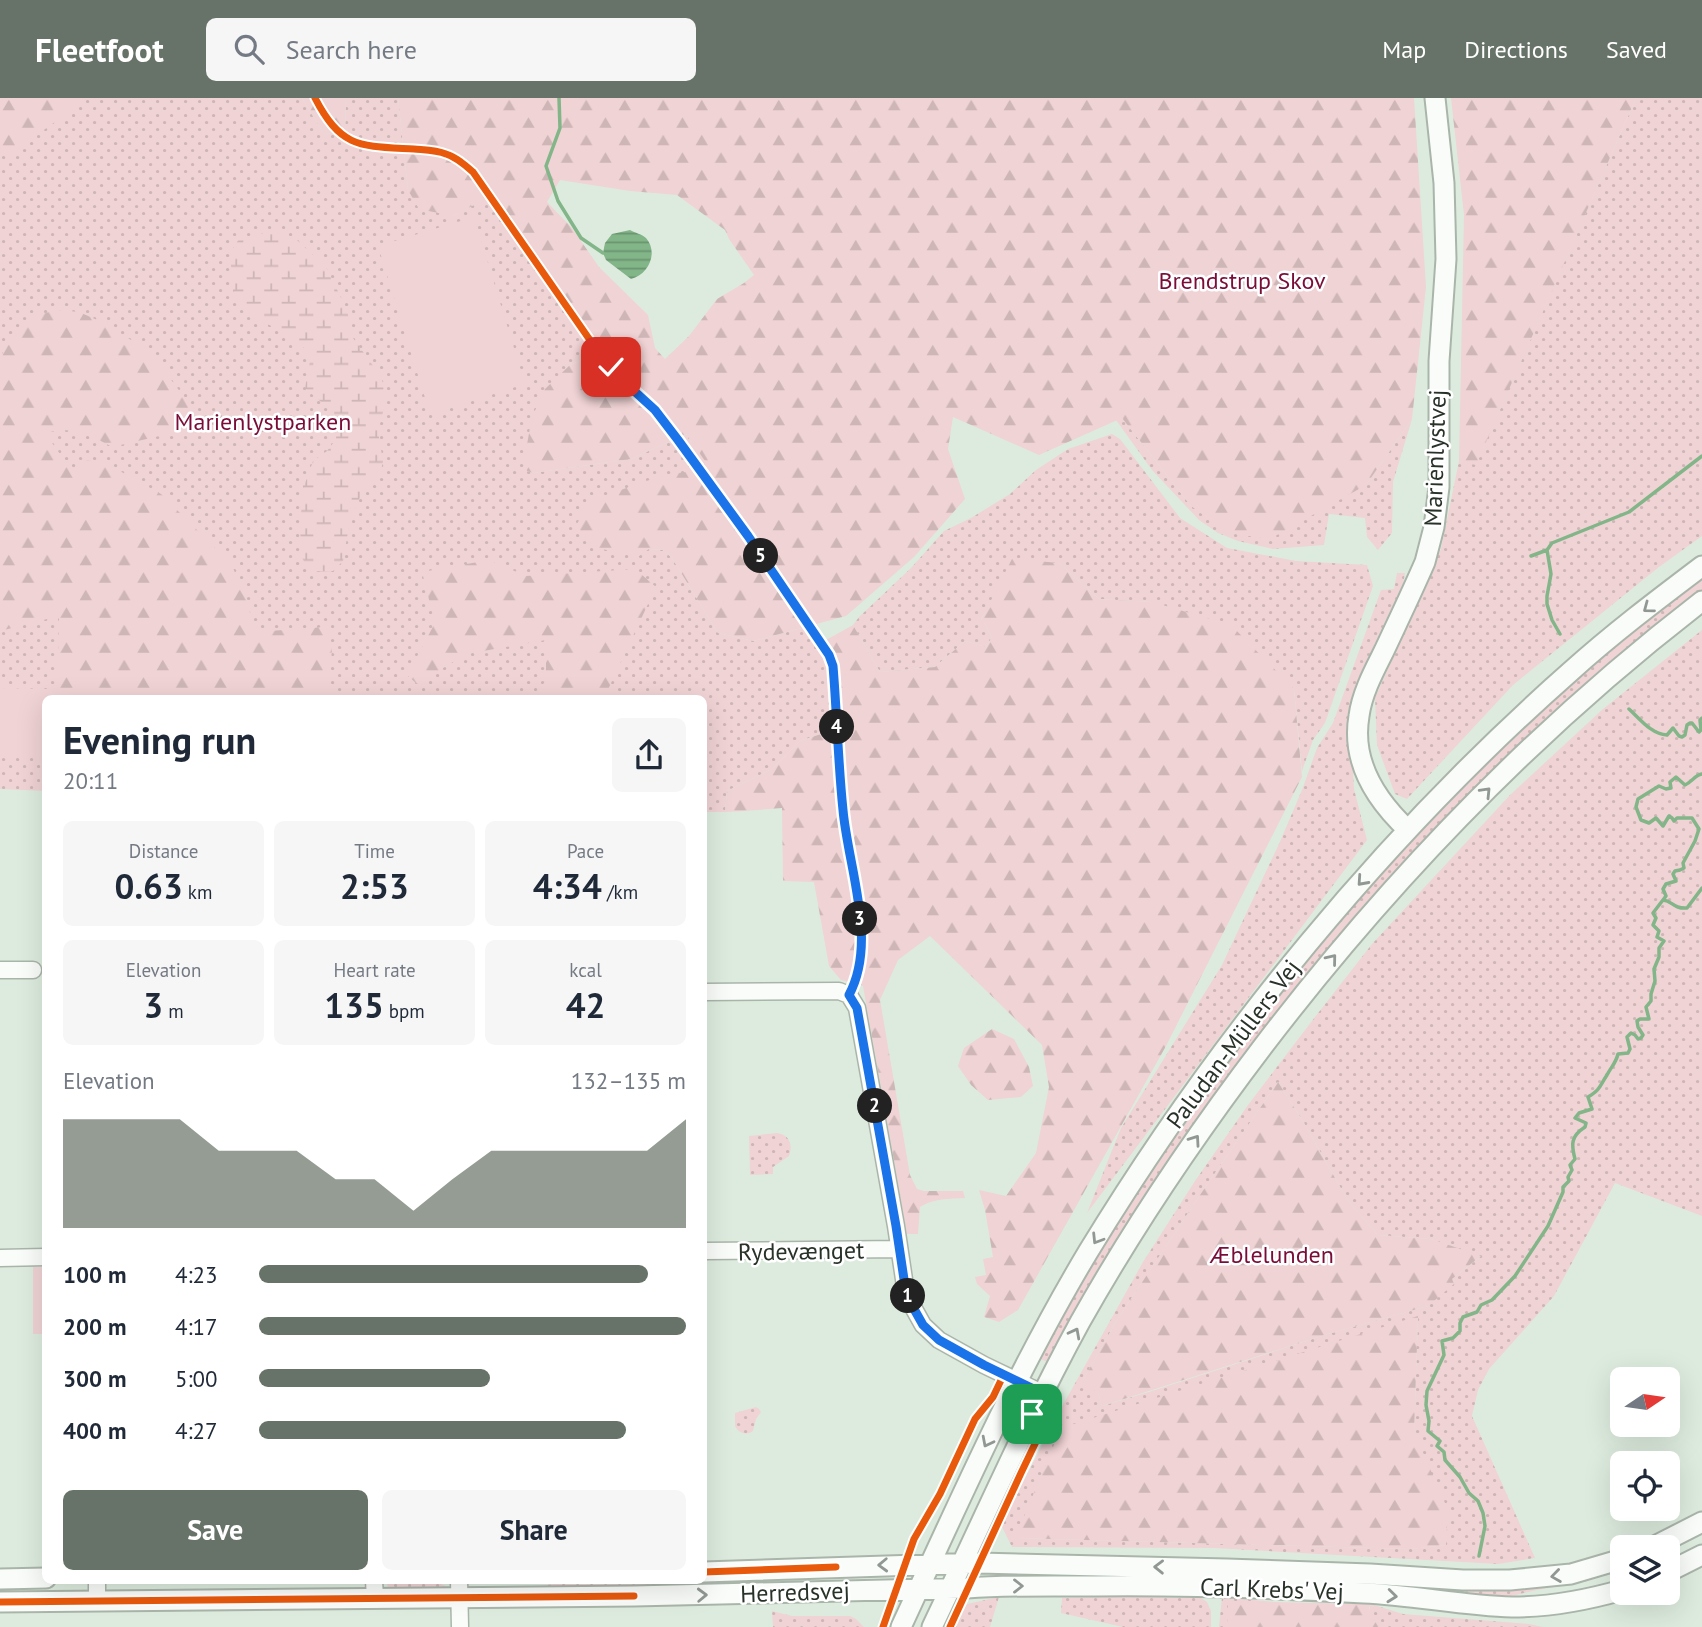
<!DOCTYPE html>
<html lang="en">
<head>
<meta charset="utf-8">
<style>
	body { margin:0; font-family:"PT Sans",sans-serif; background:#f6f6f7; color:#1f2937; height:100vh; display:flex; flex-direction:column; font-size:26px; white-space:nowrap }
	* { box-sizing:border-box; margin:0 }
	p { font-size:23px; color:#747a83 }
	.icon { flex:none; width:38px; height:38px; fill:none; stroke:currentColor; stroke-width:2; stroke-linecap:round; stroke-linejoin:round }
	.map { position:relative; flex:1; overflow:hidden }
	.details { position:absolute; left:42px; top:597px; width:665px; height:889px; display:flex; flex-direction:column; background:#fff; border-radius:10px; box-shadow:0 7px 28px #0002 }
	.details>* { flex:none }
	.needle { width:46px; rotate:77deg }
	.controls { position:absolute; left:1610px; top:1269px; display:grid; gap:14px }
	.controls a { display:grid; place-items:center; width:70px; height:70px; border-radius:10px; background:#fff; box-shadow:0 7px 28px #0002; font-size:35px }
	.pin { position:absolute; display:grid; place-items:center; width:60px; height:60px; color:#fff; margin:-30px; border-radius:14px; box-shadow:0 4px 10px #0006 }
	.km { position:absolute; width:35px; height:35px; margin:-18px; border-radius:50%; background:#222; color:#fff; font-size:19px; line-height:35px; text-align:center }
	.round { display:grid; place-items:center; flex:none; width:74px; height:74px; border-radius:10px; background:#f6f6f7 }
	.headline { display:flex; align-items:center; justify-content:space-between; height:119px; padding:0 21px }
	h1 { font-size:38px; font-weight:600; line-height:52px }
	.figures { display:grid; grid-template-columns:repeat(3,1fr); gap:10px; height:119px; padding:7px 21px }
	.figures div { display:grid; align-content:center; border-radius:10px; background:#f6f6f7; text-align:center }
	.figures b { font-size:35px; font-weight:600 }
	.figures small { font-size:19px; font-weight:400 }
	.figures p { font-size:19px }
	.chart { height:196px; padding:14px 21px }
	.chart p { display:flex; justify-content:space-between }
	.chart svg { width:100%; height:126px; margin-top:7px; fill:#677368; opacity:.7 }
	.cta { display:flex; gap:14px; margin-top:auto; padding:14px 21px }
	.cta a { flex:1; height:80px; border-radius:10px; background:#677368; color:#fff; font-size:28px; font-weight:600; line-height:80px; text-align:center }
	.cta a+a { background:#f6f6f7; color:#1f2937 }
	ul { padding:0 21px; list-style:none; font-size:23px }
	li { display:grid; grid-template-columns:112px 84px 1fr; align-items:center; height:52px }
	li i { height:18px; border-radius:9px; background:#677368 }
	header { display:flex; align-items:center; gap:42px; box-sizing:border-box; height:98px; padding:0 35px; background:#677368; color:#fff }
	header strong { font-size:33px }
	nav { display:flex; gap:38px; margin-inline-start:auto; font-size:24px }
	.search { width:490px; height:63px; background:#f6f6f7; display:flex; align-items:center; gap:18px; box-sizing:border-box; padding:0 24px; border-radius:10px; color:#747a83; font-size:26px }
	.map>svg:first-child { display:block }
	.grass { fill:url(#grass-dots); fill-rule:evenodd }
	.forest { fill:url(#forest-firs); fill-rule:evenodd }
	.wetland { fill:url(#wetland-marsh) }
	.garden { fill:#f0d3d4 }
	.water { fill:url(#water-rules) }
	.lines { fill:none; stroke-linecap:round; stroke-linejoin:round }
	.stream { stroke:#82b588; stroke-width:3.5 }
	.minor-casing { stroke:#aab5aa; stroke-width:19 }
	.tertiary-casing { stroke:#aab5aa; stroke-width:23 }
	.minor { stroke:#fafcfa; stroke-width:16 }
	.tertiary { stroke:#fafcfa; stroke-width:19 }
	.cycleway-casing { stroke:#fff; stroke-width:11 }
	.cycleway { stroke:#e8590c; stroke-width:7 }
	.oneway { stroke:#919792 }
	.route-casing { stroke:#fff; stroke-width:14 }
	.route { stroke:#1a73e8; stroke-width:9 }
	.labels { text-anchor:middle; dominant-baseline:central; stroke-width:5; stroke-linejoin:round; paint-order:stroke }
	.park-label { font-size:24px; fill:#790d38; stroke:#fff }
	.street-label { font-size:24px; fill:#283229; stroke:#fff }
</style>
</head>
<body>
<header>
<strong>Fleetfoot</strong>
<div class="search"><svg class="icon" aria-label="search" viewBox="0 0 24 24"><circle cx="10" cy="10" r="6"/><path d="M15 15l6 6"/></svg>Search here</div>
<nav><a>Map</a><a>Directions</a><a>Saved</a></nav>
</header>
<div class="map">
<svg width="1702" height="1529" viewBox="0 0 1702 1529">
	<defs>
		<pattern id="grass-dots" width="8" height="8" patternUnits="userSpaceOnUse" patternTransform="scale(1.75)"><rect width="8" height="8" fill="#f0d3d4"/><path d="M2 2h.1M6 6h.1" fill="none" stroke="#ceb6b6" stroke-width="1.8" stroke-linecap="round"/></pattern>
		<pattern id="forest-firs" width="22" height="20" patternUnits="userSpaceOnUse" patternTransform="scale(1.75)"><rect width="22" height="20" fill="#f0d3d4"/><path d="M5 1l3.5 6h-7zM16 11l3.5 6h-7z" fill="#ceb6b6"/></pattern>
		<pattern id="wetland-marsh" width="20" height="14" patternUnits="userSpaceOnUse" patternTransform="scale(1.75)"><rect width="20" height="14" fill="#f0d3d4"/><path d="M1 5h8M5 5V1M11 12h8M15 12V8" fill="none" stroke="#ceb6b6"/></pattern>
		<pattern id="water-rules" width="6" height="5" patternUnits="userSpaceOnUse" patternTransform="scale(1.75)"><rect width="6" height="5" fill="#82b588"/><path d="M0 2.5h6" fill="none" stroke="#6a946f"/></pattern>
	</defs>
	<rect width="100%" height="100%" fill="#ddebde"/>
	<path class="grass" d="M 0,0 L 302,0 L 324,36 L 345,34 L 346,0 L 398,0 L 408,92 L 453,118 L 495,95 L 602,254 L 570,267 L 527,373 L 533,375 L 631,361 L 686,336 L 711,370 L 649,451 L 663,452 L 672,460 L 718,535 L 754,543 L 817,526 L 840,571 L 839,630 L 800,643 L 772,671 L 727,693 L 725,714 L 704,714 L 704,600 L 46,600 L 45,693 L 0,691 Z
		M 1636,0 L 1702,0 L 1702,438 L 1659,469 L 1513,587 L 1407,701 L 1395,696 L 1377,647 L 1375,600 L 1441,451 L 1459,363 L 1476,366 Z
		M 1122,320 L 1191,408 L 1366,387 L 1412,321 L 1393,384 L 1392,435 L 1378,452 L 1367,439 L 1365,420 L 1329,416 L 1324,447 L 1273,451 L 1238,443 L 1218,435 L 1199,422 L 1152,372 L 1116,322 Z
		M 1112,336 L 1120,341 L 1180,420 L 1227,450 L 1296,463 L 1367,467 L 1373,488 L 1325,625 L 1313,642 L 1302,673 L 1294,591 L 1152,504 L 1099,501 L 1059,465 L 987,511 L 981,521 L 985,526 L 992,539 L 986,549 L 965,543 L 935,569 L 880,574 L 853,527 L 859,519 L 911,470 L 944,433 L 971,420 L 1010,396 L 1036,372 L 1068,351 Z
		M 1397,475 L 1405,475 L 1403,487 L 1349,613 L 1354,691 L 1367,742 L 1087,1115 L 1121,1030 L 1222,867 L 1279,746 L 1302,692 L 1317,650 L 1333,625 L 1381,492 L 1394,491 Z
		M 1702,478 L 1702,493 L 1656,529 L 1380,792 L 1307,877 L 1270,924 L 1050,1265 L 1038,1260 L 1103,1145 L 1181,1026 L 1264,912 L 1376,778 L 1486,664 L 1545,609 L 1632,533 Z
		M 1702,532 L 1702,1118 L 1615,1085 L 1554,1198 L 1489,1271 L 1478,1292 L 1472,1318 L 1535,1460 L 1498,1466 L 1214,1450 L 1012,1449 L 1001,1427 L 1064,1305 L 1143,1164 L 1195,1083 L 1248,1007 L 1315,919 L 1372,846 L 1510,697 L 1603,611 ZM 1278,984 L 1304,1025 L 1348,1103 L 1378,1137 L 1431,1141 L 1480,1159 L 1452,1181 L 1428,1208 L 1328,1236 L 1152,1293 L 1102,1308 L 1098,1295 L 1083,1282 L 1117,1222 L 1202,1094 ZM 1418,1218 L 1414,1334 L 1446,1447 L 1410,1451 L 1015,1440 Z
		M 777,1035 C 790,1037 793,1047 789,1058 L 773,1069 L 773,1076 L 750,1077 L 749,1038 Z
		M 756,1309 L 759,1311 L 761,1314 L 756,1321 L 753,1333 C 747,1338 738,1335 735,1328 L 735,1315 Z
		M 889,1477 L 730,1484 L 639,1491 L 473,1491 L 475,1489 L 532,1489 L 583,1482 L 704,1482 Z
		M 1587,1481 L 1588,1483 L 1537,1492 L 1499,1501 L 984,1483 Z
		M 389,1484 L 435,1484 L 446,1488 L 445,1493 L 391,1492 L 388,1489 L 387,1486 Z
		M 1137,1498 L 1177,1500 L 1198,1498 L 1207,1504 L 1211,1513 L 1211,1529 L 1123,1529 L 1061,1515 L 1062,1500 Z
		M 999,1499 L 990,1529 L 955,1529 L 967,1506 Z
		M 1222,1499 L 1369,1513 L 1371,1506 L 1403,1516 L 1529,1526 L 1543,1529 L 1219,1529 Z
		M 772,1513 L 792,1518 L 850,1518 L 856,1521 L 864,1529 L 773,1529 Z"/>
	<path class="forest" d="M 0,0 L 88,0 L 8,58 L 0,55 Z
		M 302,0 L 346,0 L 345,34 L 324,36 Z
		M 398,0 L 1414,0 L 1426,189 L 1412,321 L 1366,387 L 1270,441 L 1228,435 L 1191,408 L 1122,320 L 1039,357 L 953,319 L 948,351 L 965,401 L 914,459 L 846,518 L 754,543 L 718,535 L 672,460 L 663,452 L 649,451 L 639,458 L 596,450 L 576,428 L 589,403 L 661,378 L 710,370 L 686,336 L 631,361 L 533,375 L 527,373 L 524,363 L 532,319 L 545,291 L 570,267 L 602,254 L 495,96 L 453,118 L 419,111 L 408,92 ZM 560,82 L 630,93 L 677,97 L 725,132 L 729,141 L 754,177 L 744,185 L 717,201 L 689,238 L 665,261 L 655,250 L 648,217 L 599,169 L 572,130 L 547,104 Z
		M 1451,0 L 1636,0 L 1476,367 L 1459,363 L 1464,117 Z
		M 58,212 L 79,214 L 104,225 L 139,247 L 166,275 L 181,295 L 192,317 L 185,332 L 112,349 C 86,335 75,328 45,335 L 73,374 L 87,362 L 109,367 L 161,396 L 231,466 L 245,496 L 255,534 L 326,529 L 332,550 L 328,600 L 57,600 L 59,518 L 0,533 L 0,259 L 22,225 L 41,216 Z
		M 1012,461 L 1059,465 L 1099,501 L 1152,504 L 1231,527 L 1294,591 L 1302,679 L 1166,948 L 1018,1212 L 999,1224 L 984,1219 L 990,1198 L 977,1186 L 975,1179 L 986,1177 L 983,1161 L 993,1159 L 985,1112 L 979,1092 L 1006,1098 L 1036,1055 L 1049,989 L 1042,947 L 930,838 L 898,862 L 880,902 L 910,1077 L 917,1091 L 924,1093 L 963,1093 L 965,1100 C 949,1101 934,1100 920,1109 L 918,1136 L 907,1136 L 863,888 L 841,882 L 829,868 L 814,784 L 783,783 L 782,710 L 744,713 L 725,714 L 727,693 L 772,671 L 800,643 L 839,630 L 840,571 L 826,542 L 853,527 L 880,574 L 935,569 L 965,543 L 986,549 L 992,539 L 985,526 L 981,522 Z
		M 489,462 L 526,478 L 635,471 L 656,489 L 604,600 L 530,600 L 546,583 L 546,542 L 466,556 L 417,586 L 407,577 L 435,525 L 422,474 Z
		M 992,931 L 1014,941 L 1029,969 L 1033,988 L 1021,999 L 988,1002 L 971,987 L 958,968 L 964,950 Z
		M 1278,984 L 1304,1025 L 1348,1103 L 1378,1137 L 1431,1141 L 1481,1158 L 1452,1181 L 1454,1186 L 1428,1208 L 1328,1236 L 1102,1308 L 1098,1295 L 1084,1286 L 1083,1282 L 1117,1222 L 1202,1094 Z
		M 1418,1218 L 1414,1334 L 1448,1412 L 1446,1447 L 1410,1451 L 1015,1440 L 1061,1330 Z
		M 1228,1503 L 1371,1506 L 1369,1510 L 1372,1518 L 1381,1529 L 1227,1529 Z"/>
	<path class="wetland" d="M 272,133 L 297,142 L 326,169 L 347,212 L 353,240 L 379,276 L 385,289 L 385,306 L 378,334 L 383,363 L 381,373 L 361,397 L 350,422 L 343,463 L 333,473 L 311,474 L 302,460 L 300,430 L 303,391 L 313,363 L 327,353 L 336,341 L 337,322 L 327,309 L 305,290 L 311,258 L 304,250 L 295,242 L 249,215 L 233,192 L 230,155 L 239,141 Z"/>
	<path class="garden" d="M 474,119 L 525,286 L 430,316 L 378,148 Z
		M 0,590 L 50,591 L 50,600 L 46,600 L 45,659 L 0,658 Z
		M 33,1169 L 45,1169 L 45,1236 L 33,1236 Z"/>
	<path class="water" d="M 630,132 C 635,135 642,136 646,140 C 659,155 648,177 631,181 L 606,162 L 603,155 L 605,145 L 612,136 Z"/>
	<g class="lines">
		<path class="stream" d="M 559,0 L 560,30 L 546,68 L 558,103 L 581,140 L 603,155
			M 1531,458 L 1547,452
			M 1560,536 L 1552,522 L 1547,506 L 1547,498 L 1551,476 L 1547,452 L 1552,445 L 1629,414 L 1702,358
			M 1629,611 C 1640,621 1651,636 1667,637 L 1673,630 L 1679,638 L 1682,639 L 1685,637 L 1687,627 L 1690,625 L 1692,625 L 1699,634 L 1701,632 L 1700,622 L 1702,620
			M 1663,802 C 1673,803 1673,811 1687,810 L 1702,790
			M 1479,1458 L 1485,1428 L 1483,1415 L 1478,1403 L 1469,1395 L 1460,1379 L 1445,1362 L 1444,1354 L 1437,1348 L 1440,1343 L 1428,1333 L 1429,1323 L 1426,1307 L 1427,1293 L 1444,1257 L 1442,1243 L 1453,1240 L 1460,1233 L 1460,1225 L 1463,1219 L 1477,1214 L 1481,1207 L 1492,1202 L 1515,1178 L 1548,1128 L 1563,1094 L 1563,1089 L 1569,1083 L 1568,1079 L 1572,1072 L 1570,1067 L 1575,1061 C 1571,1046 1571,1038 1585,1029 L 1586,1025 L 1575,1020 L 1579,1015 L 1592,1011 L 1588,999 C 1601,991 1599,989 1607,977 C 1611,969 1616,965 1618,956 L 1628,955 L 1630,951 L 1627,939 L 1631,935 L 1635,937 L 1638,941 L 1641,940 L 1643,937 L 1638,929 L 1637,923 L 1640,921 L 1649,921 L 1646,909 L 1651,903 L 1651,896 L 1655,883 L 1654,871 L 1659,859 L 1659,850 L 1664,843 L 1657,839 L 1659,833 L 1653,827 L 1656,820 L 1653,815 L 1666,798 L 1663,791 L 1666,786 L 1676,783 L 1673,776 L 1675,773 L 1680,772 L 1684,770 L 1683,765 L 1695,743 L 1699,731 L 1692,720 L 1677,720 L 1674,723 L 1672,720 L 1669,718 L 1663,728 L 1656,720 L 1649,725 L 1641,722 L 1636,709 L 1638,701 L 1659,688 L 1666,691 L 1671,690 L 1670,684 L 1676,679 L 1685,687 C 1692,684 1695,677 1702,676"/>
		<g class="minor-casing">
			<path id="minor" d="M 0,872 L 33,872
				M 704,894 L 839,893 L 849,897 L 857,910 L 896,1128 L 905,1188 L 909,1202 L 923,1227 L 939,1242 L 984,1267 L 1042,1295
				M 704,1153 L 899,1151
				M 0,1160 L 46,1159
				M 97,1482 L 97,1503
				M 374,1482 L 375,1501
				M 459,1482 L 460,1529"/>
		</g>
		<g class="tertiary-casing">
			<path id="tertiary" d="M 1408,732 C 1376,702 1351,664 1359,618 C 1362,595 1374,573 1384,553 C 1398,523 1412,494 1425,464 L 1434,429 L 1439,389 L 1439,263 L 1446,161 L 1444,85 L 1435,0
				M 1653,1449 L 1702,1424
				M 704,1474 L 979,1465 L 1227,1471 L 1370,1476 L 1463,1482 L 1510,1482 L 1571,1476 L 1622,1461
				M 1668,1474 L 1702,1457
				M 0,1481 L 46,1480
				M 0,1504 L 634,1498 L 967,1490 C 1009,1487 1051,1488 1094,1488 C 1184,1487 1274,1490 1364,1495 C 1414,1497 1463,1508 1512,1509 C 1549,1509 1587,1502 1622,1492
				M 901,1529 C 960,1402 1016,1274 1088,1154 C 1217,942 1384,738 1570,574 C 1612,536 1657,502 1702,468
				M 932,1529 C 981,1427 1026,1323 1080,1224 C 1134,1128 1197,1035 1264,947 C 1391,781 1537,630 1702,503"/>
		</g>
		<use href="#minor" class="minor"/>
		<use href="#tertiary" class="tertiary"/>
		<g class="cycleway-casing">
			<path id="cycleway" d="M 315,0 C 341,51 361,48 414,51 C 424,52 436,52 446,56 C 456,59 465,67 473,74 L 592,245 L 620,280 L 655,312 L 706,380 L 829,557 C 836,575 835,596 836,615 C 838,649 839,683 843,717 C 848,762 863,805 861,850 C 861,867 857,883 849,897 L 857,910 L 896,1128 L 905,1188 L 916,1215 L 931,1234 L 951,1250 L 1056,1302 L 1021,1375 L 950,1529
				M 704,1474 L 836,1469
				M 0,1504 L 634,1498
				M 883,1529 L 914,1441 L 940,1396 L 975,1321 L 993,1299 L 1004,1276"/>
		</g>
		<use href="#cycleway" class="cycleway"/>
	</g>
	<defs><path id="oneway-chevron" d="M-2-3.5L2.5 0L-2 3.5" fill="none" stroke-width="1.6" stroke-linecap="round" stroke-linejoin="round" transform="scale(1.75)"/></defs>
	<g class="oneway">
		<use href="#oneway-chevron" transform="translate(1648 510) rotate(143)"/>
		<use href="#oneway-chevron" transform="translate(1486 694) rotate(-46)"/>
		<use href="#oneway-chevron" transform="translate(1362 783) rotate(132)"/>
		<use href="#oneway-chevron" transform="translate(1332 861) rotate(-51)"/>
		<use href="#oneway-chevron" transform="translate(1195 1042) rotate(-55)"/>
		<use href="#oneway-chevron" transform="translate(1097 1141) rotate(122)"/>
		<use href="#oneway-chevron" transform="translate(1075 1235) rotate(-62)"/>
		<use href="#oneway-chevron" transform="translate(987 1344) rotate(117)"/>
		<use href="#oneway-chevron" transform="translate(883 1467) rotate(178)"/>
		<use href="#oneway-chevron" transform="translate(1159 1469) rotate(-179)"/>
		<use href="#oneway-chevron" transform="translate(1556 1478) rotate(172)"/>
		<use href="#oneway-chevron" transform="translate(1018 1488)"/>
		<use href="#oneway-chevron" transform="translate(702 1497) rotate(-2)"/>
		<use href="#oneway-chevron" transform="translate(1392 1498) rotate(6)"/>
	</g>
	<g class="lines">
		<g class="route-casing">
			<path id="route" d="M 611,269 L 632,291 L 655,312 L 678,342 L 748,438 L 829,557 L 833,568 C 837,616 838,664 843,712 C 848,769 878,843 849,897 L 857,910 L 896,1128 L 905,1188 L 909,1202 L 923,1227 L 939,1242 L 984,1267 L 1042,1295 L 1032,1316"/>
		</g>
		<use href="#route" class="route"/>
	</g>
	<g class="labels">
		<g class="park-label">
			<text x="1242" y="182">Brendstrup Skov</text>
			<text x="263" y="323">Marienlystparken</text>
			<text x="1272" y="1156">Æblelunden</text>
		</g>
		<g class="street-label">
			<text transform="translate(1435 360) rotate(-88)">Marienlystvej</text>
			<text transform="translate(1233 946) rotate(-53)">Paludan-Müllers Vej</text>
			<text transform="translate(801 1153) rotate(-1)">Rydevænget</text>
			<text transform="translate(1272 1491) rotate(2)">Carl Krebs' Vej</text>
			<text transform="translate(795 1494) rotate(-2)">Herredsvej</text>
		</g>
	</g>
</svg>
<div class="controls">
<a><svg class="needle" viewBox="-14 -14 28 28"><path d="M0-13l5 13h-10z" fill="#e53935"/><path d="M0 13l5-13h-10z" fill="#747a83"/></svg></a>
<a><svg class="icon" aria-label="locate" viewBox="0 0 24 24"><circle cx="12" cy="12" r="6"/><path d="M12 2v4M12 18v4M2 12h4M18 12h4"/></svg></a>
<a><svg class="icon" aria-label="layers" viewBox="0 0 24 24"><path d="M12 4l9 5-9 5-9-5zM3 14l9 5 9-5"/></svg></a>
</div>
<div class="pin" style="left:1032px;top:1316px;background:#1e9e55"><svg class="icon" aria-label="arrive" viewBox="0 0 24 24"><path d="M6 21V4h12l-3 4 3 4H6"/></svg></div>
<div class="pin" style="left:611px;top:269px;background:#d93025"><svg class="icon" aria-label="check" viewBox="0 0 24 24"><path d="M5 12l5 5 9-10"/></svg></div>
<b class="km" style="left:908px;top:1198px">1</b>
<b class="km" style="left:875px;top:1008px">2</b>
<b class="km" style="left:860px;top:821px">3</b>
<b class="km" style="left:837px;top:629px">4</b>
<b class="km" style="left:761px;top:458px">5</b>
<section class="details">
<div class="headline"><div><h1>Evening run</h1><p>20:11</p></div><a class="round"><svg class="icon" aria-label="share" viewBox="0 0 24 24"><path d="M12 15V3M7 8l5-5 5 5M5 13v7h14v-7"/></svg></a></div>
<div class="figures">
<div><p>Distance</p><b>0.63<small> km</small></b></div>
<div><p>Time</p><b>2:53</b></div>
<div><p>Pace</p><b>4:34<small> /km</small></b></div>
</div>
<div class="figures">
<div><p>Elevation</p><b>3<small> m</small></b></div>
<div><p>Heart rate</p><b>135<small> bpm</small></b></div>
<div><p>kcal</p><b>42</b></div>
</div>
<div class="chart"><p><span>Elevation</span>132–135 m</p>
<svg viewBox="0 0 160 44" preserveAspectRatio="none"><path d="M0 44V6L10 6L20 6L30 6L40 17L50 17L60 17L70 27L80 27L90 38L100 27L110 17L120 17L130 17L140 17L150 17L160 6V44z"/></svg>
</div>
<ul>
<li><b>100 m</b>4:23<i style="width:91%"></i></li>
<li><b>200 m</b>4:17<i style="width:100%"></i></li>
<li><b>300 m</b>5:00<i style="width:54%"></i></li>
<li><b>400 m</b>4:27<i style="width:86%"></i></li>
</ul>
<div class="cta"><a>Save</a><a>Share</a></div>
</section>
</div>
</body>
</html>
